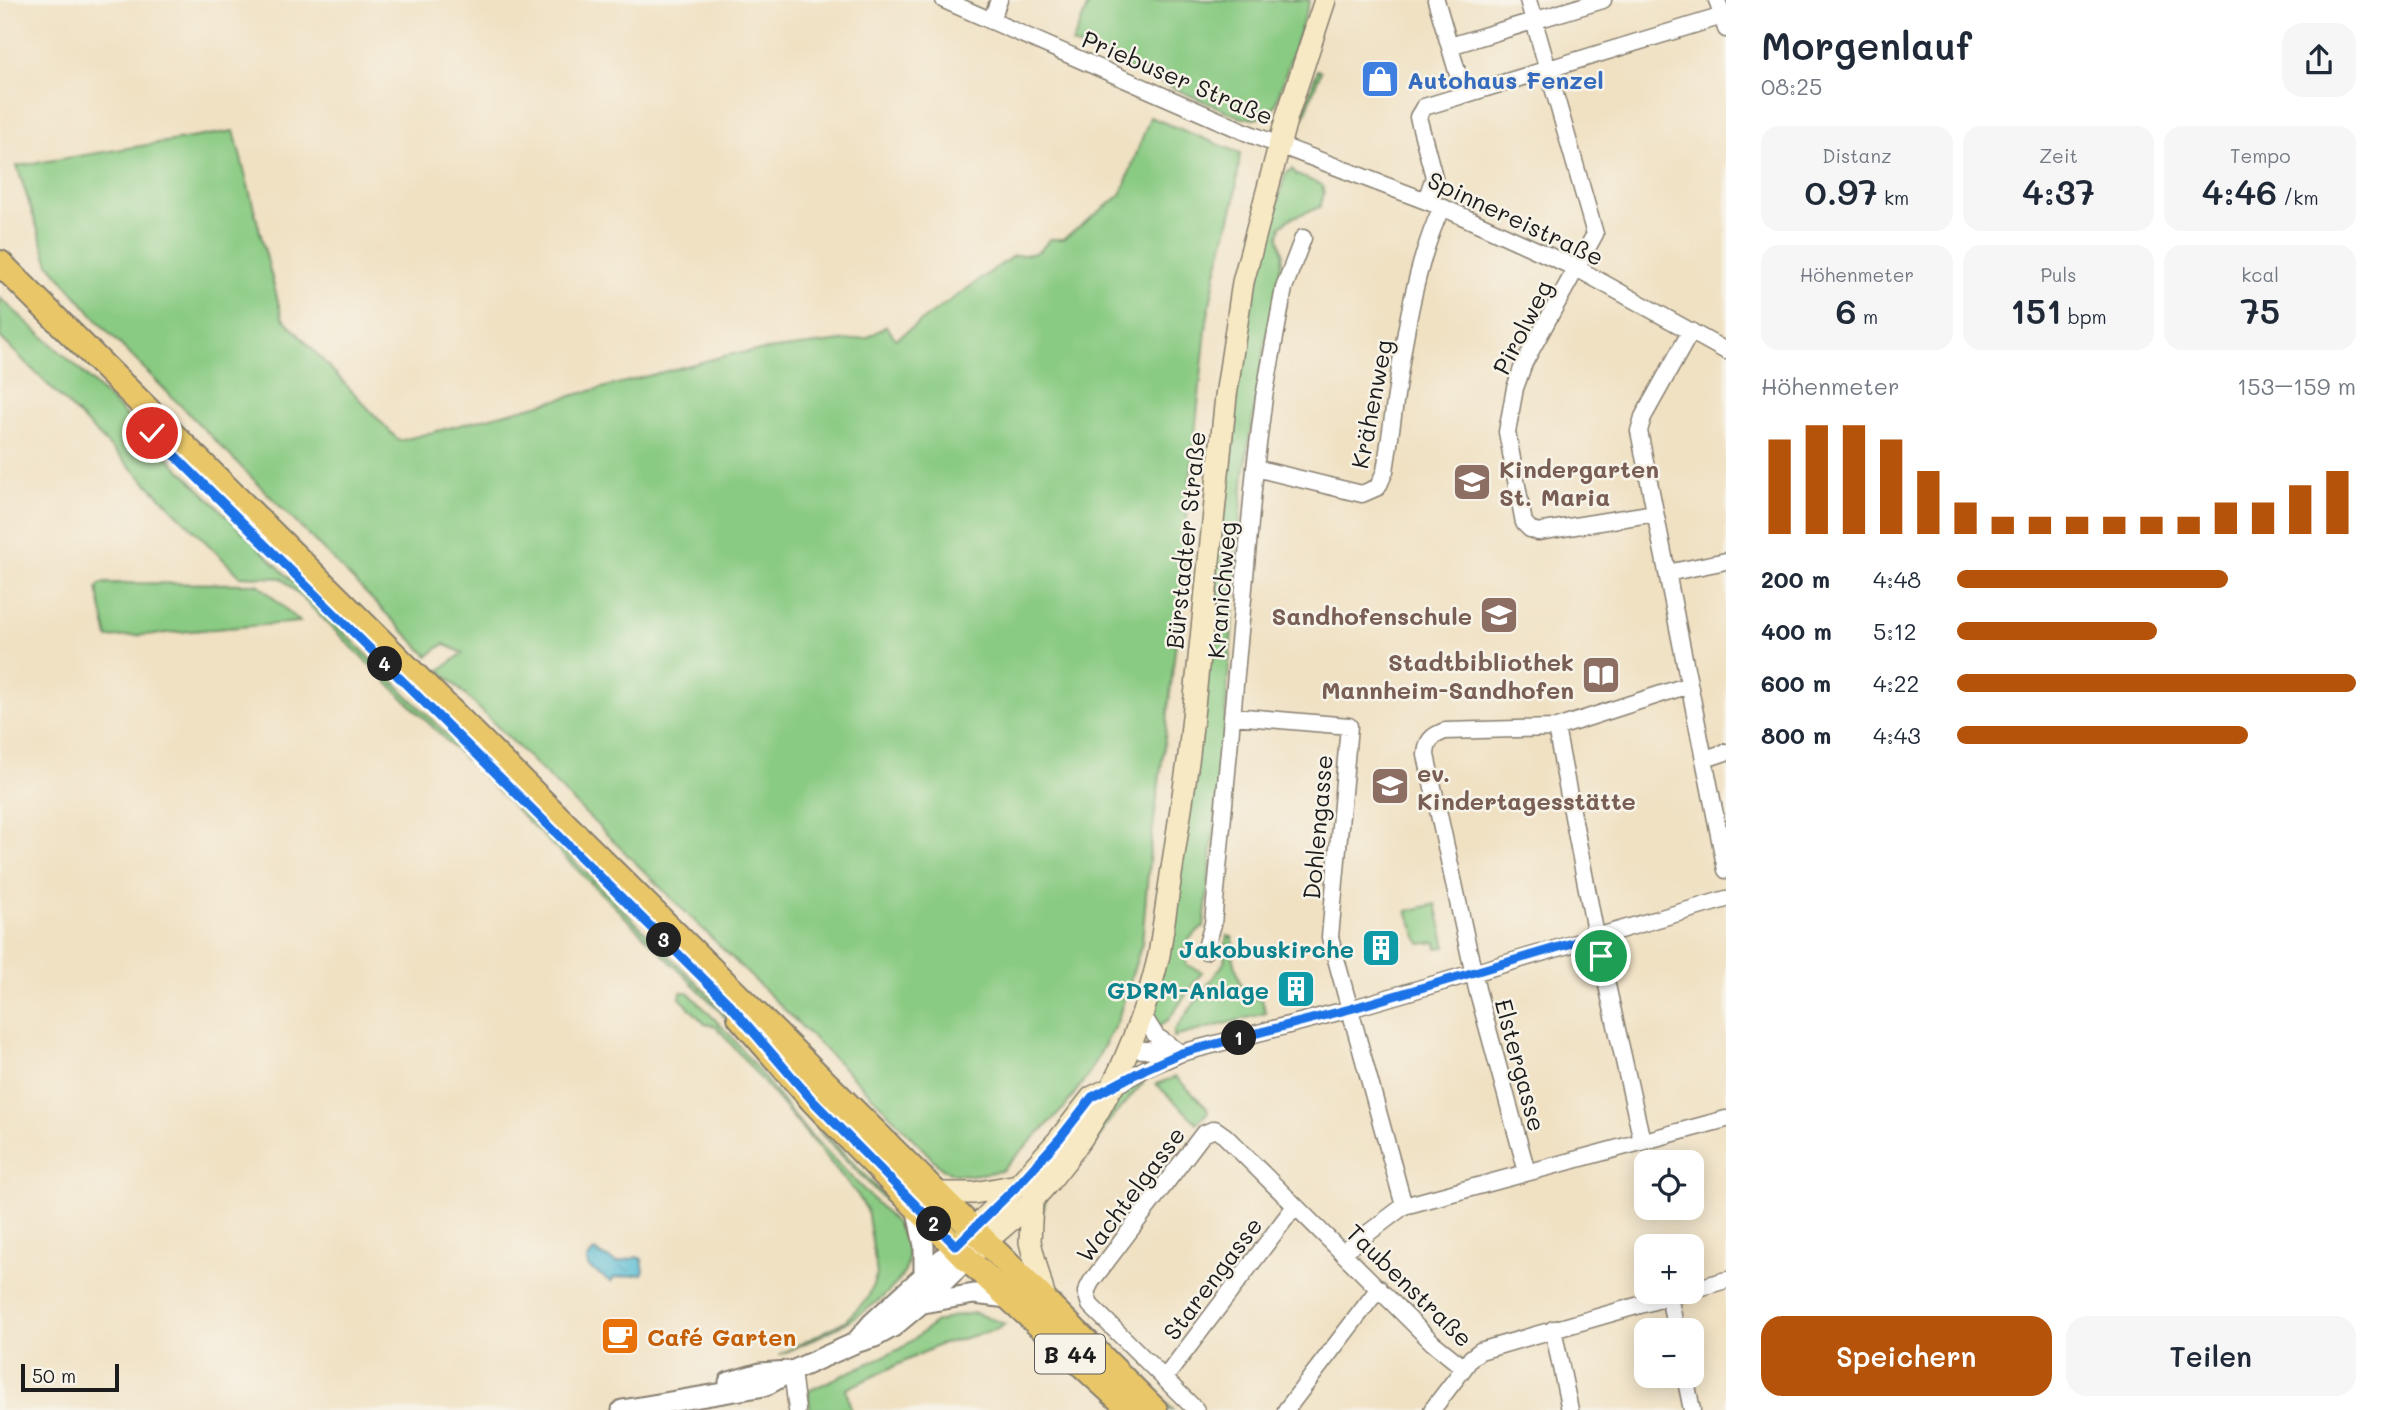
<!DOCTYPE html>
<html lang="de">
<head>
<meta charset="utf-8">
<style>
	body { margin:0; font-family:Mali,sans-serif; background:#f6f6f7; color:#1f2937; height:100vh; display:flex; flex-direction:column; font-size:26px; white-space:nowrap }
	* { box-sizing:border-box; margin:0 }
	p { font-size:23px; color:#747a83 }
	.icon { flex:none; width:38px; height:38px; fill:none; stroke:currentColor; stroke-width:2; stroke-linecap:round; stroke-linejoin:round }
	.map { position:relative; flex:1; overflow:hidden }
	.sheet { display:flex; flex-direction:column; background:#fff; width:665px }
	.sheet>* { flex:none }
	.fabs { position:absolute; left:1634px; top:1150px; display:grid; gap:14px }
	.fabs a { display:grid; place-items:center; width:70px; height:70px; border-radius:14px; background:#fff; box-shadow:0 4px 18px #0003; font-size:35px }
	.scale { position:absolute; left:21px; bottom:18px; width:98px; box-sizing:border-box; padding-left:7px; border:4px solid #1c1c1c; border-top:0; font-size:19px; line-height:24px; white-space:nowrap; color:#1c1c1c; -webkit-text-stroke:5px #f7f3e8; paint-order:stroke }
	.pin { position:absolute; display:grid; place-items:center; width:60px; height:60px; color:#fff; margin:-30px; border:4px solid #fff; border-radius:50%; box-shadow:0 2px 7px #0007 }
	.km { position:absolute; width:35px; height:35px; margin:-18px; border-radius:50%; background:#222; color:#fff; font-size:19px; line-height:35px; text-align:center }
	.round { display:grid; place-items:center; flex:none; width:74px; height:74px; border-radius:21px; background:#f6f6f7 }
	.summary { display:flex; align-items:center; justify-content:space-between; height:119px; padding:0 35px }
	h1 { font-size:38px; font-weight:600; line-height:52px }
	.metrics { display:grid; grid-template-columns:repeat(3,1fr); gap:10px; height:119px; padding:7px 35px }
	.metrics div { display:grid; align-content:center; border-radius:18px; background:#f6f6f7; text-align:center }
	.metrics b { font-size:35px; font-weight:600 }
	.metrics small { font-size:19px; font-weight:400 }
	.metrics p { font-size:19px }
	.chart { height:196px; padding:14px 35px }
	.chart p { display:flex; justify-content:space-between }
	.chart svg { width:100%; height:126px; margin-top:7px; stroke:#b45309; stroke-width:6 }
	.cta { display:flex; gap:14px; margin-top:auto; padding:14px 35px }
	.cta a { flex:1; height:80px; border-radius:21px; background:#b45309; color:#fff; font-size:28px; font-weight:600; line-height:80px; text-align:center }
	.cta a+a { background:#f6f6f7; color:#1f2937 }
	ul { padding:0 35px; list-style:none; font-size:23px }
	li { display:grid; grid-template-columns:112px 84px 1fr; align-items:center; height:52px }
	li i { height:18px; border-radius:9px; background:#b45309 }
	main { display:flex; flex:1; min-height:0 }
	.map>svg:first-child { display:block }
	.green { fill:#8acb83; stroke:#537450; stroke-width:2 }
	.water { fill:url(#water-ripples); stroke:#396c78; stroke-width:2 }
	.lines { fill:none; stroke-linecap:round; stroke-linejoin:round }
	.minor-casing { stroke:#867e70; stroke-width:19 }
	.tertiary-casing { stroke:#867e70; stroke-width:23 }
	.secondary-casing { stroke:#867e70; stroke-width:24 }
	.primary-casing { stroke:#867e70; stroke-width:28 }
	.minor { stroke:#fff; stroke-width:16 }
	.tertiary { stroke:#fff; stroke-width:19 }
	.secondary { stroke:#f6e9c3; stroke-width:21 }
	.primary { stroke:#e9c769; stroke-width:24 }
	.route-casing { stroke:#fff; stroke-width:14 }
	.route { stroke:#1a73e8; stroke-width:9 }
	.labels { text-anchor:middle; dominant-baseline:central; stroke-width:5; stroke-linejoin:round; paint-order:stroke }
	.shield { fill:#f7f3e8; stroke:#5e5c59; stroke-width:2 }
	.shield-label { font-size:23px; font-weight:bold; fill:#1c1c1c }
	.street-label { font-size:24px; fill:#1c1c1c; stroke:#f7f3e8 }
	.shop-label { font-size:24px; font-weight:bold; fill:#366cbe; stroke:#f7f3e8; text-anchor:start }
	.education-label { font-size:24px; font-weight:bold; fill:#785e54; stroke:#f7f3e8; text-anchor:start }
	.culture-label { font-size:24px; font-weight:bold; fill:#0d838f; stroke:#f7f3e8; text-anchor:end }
	.food-label { font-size:24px; font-weight:bold; fill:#c56008; stroke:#f7f3e8; text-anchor:start }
</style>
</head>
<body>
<main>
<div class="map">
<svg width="1726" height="1410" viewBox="0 0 1726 1410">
	<defs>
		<pattern id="water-ripples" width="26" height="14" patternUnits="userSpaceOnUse" patternTransform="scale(1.75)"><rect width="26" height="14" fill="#56bbd4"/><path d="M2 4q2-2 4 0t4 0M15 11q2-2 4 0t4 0" fill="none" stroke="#4aa0b5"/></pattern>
	</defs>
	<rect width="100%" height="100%" fill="#f7f3e8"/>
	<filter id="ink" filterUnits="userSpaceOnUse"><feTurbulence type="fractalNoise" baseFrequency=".0143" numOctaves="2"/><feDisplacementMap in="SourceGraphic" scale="14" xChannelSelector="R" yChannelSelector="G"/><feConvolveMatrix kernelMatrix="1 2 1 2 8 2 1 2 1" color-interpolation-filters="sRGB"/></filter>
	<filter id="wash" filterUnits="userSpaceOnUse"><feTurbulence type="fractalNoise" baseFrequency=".00686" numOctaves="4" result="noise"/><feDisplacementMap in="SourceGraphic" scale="28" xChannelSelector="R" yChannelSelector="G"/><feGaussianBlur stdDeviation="1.57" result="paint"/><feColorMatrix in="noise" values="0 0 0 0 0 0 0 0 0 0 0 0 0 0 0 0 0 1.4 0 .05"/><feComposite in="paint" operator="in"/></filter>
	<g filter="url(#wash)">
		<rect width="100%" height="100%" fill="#f0e1c3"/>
		<path class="green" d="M 1090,0 L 1310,0 L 1275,106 L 1262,118 L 1242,118 L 1072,44 Z
			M 1317,70 L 1321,71 L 1304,117 L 1302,116 Z
			M 1150,117 L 1240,153 L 1235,199 L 1216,273 L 1207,321 L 1189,491 L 1182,589 L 1164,747 L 1150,849 L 1142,943 L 1117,1022 L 1088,1075 L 1064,1108 L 1001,1171 L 971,1175 L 955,1174 L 942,1169 L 879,1103 L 440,670 L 463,653 L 444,644 L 428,656 L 104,328 L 49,264 L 17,166 L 234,131 L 282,317 L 399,441 L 732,354 L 867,338 L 886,326 L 896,339 L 1013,256 C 1031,254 1040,256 1049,239 L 1063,239 L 1121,195 Z
			M 1292,169 L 1297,175 L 1322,185 L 1324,193 L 1320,207 L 1291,218 L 1281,226 L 1279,237 L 1283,254 L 1280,271 L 1262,361 L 1244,473 L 1224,731 L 1204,927 C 1188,939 1179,943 1187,965 L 1202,972 L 1169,1019 L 1157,1028 L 1154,1021 L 1239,369 L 1250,310 L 1285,174 Z
			M 0,298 L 77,367 L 710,996 L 826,1135 L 907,1219 L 914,1236 L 912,1236 L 904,1220 L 823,1136 L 717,1008 L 282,578 L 240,576 L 0,337 Z
			M 101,583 L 258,584 L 300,622 L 108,638 L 97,588 Z
			M 1436,904 L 1446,947 L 1437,948 L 1436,942 L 1420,944 L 1407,911 Z
			M 1227,936 L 1232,937 L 1235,947 L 1231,949 L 1245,1001 L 1261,997 L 1266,1013 L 1174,1037 L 1174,1031 L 1224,963 Z
			M 681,992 L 688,992 L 731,1036 L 804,1128 L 896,1223 C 905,1237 913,1257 904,1273 C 880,1311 818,1338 779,1355 L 845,1321 L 868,1298 L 877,1274 L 867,1210 L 857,1194 L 716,1026 L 705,1024 L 680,998 Z
			M 1140,1077 L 1143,1083 L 1109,1121 L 1096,1144 L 1046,1198 L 1039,1229 L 1038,1206 L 1100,1129 L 1121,1095 Z
			M 1176,1077 L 1207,1108 L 1208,1112 L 1197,1123 L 1156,1084 Z
			M 1044,1265 L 1058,1290 L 1173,1410 L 1170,1410 L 1150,1386 L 1062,1298 L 1052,1286 Z
			M 975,1313 L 1005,1324 L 998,1329 L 939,1345 L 846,1389 L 851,1410 L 810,1410 L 808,1391 L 902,1348 L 935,1323 L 953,1316 Z"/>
		<path class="water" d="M 594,1251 L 617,1263 L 637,1257 L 642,1259 L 644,1271 L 642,1274 L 614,1278 L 611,1282 L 588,1267 L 587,1259 Z"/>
	</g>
	<g filter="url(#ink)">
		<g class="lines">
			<g class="minor-casing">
				<path id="minor" d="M 944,0 L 1250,134 L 1442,207 L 1578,269 L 1726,351
					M 1436,0 L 1464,95
					M 1528,0 L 1595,234 L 1524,363 L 1515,388 L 1507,432 L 1524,523 L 1530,529 L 1538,532 L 1655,513
					M 1717,0 L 1726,29
					M 991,21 L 999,0
					M 1450,46 L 1603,0
					M 1426,200 L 1434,177 L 1418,117 L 1424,107 L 1726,15
					M 1691,331 L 1643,417 L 1639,431 L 1726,870
					M 1255,468 L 1362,494 L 1378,487 L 1385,471 C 1398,389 1407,280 1442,207
					M 1667,573 L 1726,561
					M 1233,716 L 1349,726 L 1330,937 L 1404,1206
					M 1556,728 L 1596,936 L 1642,1141
					M 1705,759 L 1726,752
					M 1205,951 L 1213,924 L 1255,468 L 1264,397 L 1284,288 L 1303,238
					M 1142,1014 L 1156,1036 L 1181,1053
					M 1129,1049 L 1179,1052
					M 1113,1087 L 1145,1069 L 1181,1053 L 1350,1009 L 1726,899
					M 1527,1172 L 1477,989 L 1426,755 C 1427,741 1431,736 1445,731 L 1556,728 L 1689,685
					M 1343,1252 L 1404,1206 L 1726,1119
					M 1692,1290 L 1726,1280
					M 1669,1296 L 1676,1330
					M 1553,1329 L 1570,1410
					M 792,1371 L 797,1410
					M 1685,1376 L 1692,1410
					M 1164,1379 L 1295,1206
					M 1196,1410 L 1090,1305 L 1086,1292 L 1091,1282 L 1203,1134 L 1215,1129 L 1225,1136 L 1433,1343 L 1464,1368 L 1471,1358 L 1480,1351 L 1685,1292
					M 1286,1410 L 1379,1288
					M 1432,1410 L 1464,1368"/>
			</g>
			<g class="tertiary-casing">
				<path id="tertiary" d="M 916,1206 L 924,1246 L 924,1275
					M 923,1303 L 974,1294 L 1008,1298
					M 855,1343 L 872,1323 L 956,1246
					M 729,1382 L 760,1373 L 789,1371
					M 622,1410 L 765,1386 L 792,1371 L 855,1343 L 875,1337 L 893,1327 L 922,1303 L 967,1259"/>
			</g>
			<g class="secondary-casing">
				<path id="secondary" d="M 938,1193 L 974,1193 L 1018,1185
					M 1032,1200 L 1030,1242 L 1045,1299
					M 962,1240 L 1018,1185 L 1060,1138 L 1092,1097 L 1113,1087
					M 974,1252 C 992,1235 1012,1221 1030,1203 C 1096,1134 1137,1048 1159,955 L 1189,755 L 1226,396 L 1243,282 L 1287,116 L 1325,0"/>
			</g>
			<g class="primary-casing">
				<path id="primary" d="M 0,263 L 1155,1410
					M 740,1017 L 812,1100 L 967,1259 L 1131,1410"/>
			</g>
			<use href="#minor" class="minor"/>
			<use href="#tertiary" class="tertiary"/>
			<use href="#secondary" class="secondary"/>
			<use href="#primary" class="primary"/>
		</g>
	</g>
	<g class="lines" filter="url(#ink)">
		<g class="route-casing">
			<path id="route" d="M 152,433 L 730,1005 L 812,1100 L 956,1246 L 1018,1185 L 1060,1138 L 1092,1097 L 1145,1069 L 1181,1053 L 1350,1009 L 1596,936 L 1601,956"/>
		</g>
		<use href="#route" class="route"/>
	</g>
	<defs>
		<g id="shop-square" transform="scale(2.0125)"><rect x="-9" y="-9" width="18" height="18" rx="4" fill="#3f7fe0" stroke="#f7f3e8"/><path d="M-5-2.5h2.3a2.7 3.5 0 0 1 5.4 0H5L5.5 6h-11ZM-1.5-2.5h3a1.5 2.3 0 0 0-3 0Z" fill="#fff"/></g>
		<g id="school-square" transform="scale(2.0125)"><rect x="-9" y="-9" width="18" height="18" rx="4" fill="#8d6e63" stroke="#f7f3e8"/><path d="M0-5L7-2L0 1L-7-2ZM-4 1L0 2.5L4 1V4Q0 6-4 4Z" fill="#fff"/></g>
		<g id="library-square" transform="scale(2.0125)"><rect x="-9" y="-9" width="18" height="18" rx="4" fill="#8d6e63" stroke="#f7f3e8"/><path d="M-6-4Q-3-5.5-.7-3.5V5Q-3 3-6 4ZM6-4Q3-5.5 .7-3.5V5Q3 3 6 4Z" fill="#fff"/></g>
		<g id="building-square" transform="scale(2.0125)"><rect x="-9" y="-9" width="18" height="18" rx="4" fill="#0f9aa8" stroke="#f7f3e8"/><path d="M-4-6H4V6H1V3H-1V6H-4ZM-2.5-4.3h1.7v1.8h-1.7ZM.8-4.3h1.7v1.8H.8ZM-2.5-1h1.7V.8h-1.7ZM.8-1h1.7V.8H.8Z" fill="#fff"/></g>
		<g id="cafe-square" transform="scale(2.0125)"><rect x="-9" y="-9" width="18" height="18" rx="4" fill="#e8710a" stroke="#f7f3e8"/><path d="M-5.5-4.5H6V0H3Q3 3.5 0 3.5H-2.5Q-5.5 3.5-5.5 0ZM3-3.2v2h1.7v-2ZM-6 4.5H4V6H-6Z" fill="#fff"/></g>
	</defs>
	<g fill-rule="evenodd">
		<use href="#shop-square" x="1380" y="79"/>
		<use href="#school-square" x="1472" y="482"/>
		<use href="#school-square" x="1499" y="615"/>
		<use href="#library-square" x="1601" y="675"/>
		<use href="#school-square" x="1390" y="786"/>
		<use href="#building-square" x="1381" y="948"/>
		<use href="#building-square" x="1296" y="989"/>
		<use href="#cafe-square" x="620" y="1336"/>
	</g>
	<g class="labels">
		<rect class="shield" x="1035" y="1334.5" width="70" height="39" rx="5"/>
		<g class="shield-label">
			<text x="1070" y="1354">B 44</text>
		</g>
		<g class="street-label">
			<text transform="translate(1178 77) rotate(23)">Priebuser Straße</text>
			<text transform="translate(1516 218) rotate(25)">Spinnereistraße</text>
			<text transform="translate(1522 327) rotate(-63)">Pirolweg</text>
			<text transform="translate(1371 404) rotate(-79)">Krähenweg</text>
			<text transform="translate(1185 540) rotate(-84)">Bürstadter Straße</text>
			<text transform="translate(1221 590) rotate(-85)">Kranichweg</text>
			<text transform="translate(1317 827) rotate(-85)">Dohlengasse</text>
			<text transform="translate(1521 1065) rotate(75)">Elstergasse</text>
			<text transform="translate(1130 1194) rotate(-53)">Wachtelgasse</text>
			<text transform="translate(1212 1278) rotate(-53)">Starengasse</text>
			<text transform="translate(1410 1285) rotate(44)">Taubenstraße</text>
		</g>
		<g class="shop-label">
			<text x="1407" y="79">Autohaus Fenzel</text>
		</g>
		<g class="education-label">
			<text x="1499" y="468">Kindergarten<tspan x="1499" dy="28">St. Maria</tspan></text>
			<text x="1472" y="615" text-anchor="end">Sandhofenschule</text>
			<text x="1574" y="661" text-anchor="end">Stadtbibliothek<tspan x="1574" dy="28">Mannheim-Sandhofen</tspan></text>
			<text x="1417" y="772">ev.<tspan x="1417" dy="28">Kindertagesstätte</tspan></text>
		</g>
		<g class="culture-label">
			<text x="1354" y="948">Jakobuskirche</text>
			<text x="1269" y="989">GDRM-Anlage</text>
		</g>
		<g class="food-label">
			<text x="647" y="1336">Café Garten</text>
		</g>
	</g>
</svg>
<div class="fabs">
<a><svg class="icon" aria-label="locate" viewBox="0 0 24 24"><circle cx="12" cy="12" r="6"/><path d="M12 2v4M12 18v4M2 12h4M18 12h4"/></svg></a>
<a>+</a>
<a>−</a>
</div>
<div class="scale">50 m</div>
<div class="pin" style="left:1601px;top:956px;background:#1e9e55"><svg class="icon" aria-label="arrive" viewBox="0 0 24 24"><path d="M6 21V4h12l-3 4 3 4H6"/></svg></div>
<div class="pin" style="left:152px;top:433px;background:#d93025"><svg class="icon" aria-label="check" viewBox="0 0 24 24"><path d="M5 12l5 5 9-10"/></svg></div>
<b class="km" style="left:1239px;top:1038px">1</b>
<b class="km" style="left:934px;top:1224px">2</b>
<b class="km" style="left:664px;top:940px">3</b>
<b class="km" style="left:385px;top:664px">4</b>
</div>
<section class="sheet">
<div class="summary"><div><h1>Morgenlauf</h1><p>08:25</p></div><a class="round"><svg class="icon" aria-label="share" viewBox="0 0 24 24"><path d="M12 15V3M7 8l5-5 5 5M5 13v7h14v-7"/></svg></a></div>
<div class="metrics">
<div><p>Distanz</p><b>0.97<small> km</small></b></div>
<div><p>Zeit</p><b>4:37</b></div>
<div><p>Tempo</p><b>4:46<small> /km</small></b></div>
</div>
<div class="metrics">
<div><p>Höhenmeter</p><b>6<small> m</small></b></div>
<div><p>Puls</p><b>151<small> bpm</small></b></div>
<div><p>kcal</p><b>75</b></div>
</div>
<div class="chart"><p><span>Höhenmeter</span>153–159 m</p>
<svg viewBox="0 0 160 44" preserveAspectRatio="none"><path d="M5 44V11M15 44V6M25 44V6M35 44V11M45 44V22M55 44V33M65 44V38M75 44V38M85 44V38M95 44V38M105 44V38M115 44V38M125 44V33M135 44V33M145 44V27M155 44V22"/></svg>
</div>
<ul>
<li><b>200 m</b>4:48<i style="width:68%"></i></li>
<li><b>400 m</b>5:12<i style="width:50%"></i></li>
<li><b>600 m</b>4:22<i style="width:100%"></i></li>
<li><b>800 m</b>4:43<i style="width:73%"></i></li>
</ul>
<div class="cta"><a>Speichern</a><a>Teilen</a></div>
</section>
</main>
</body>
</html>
